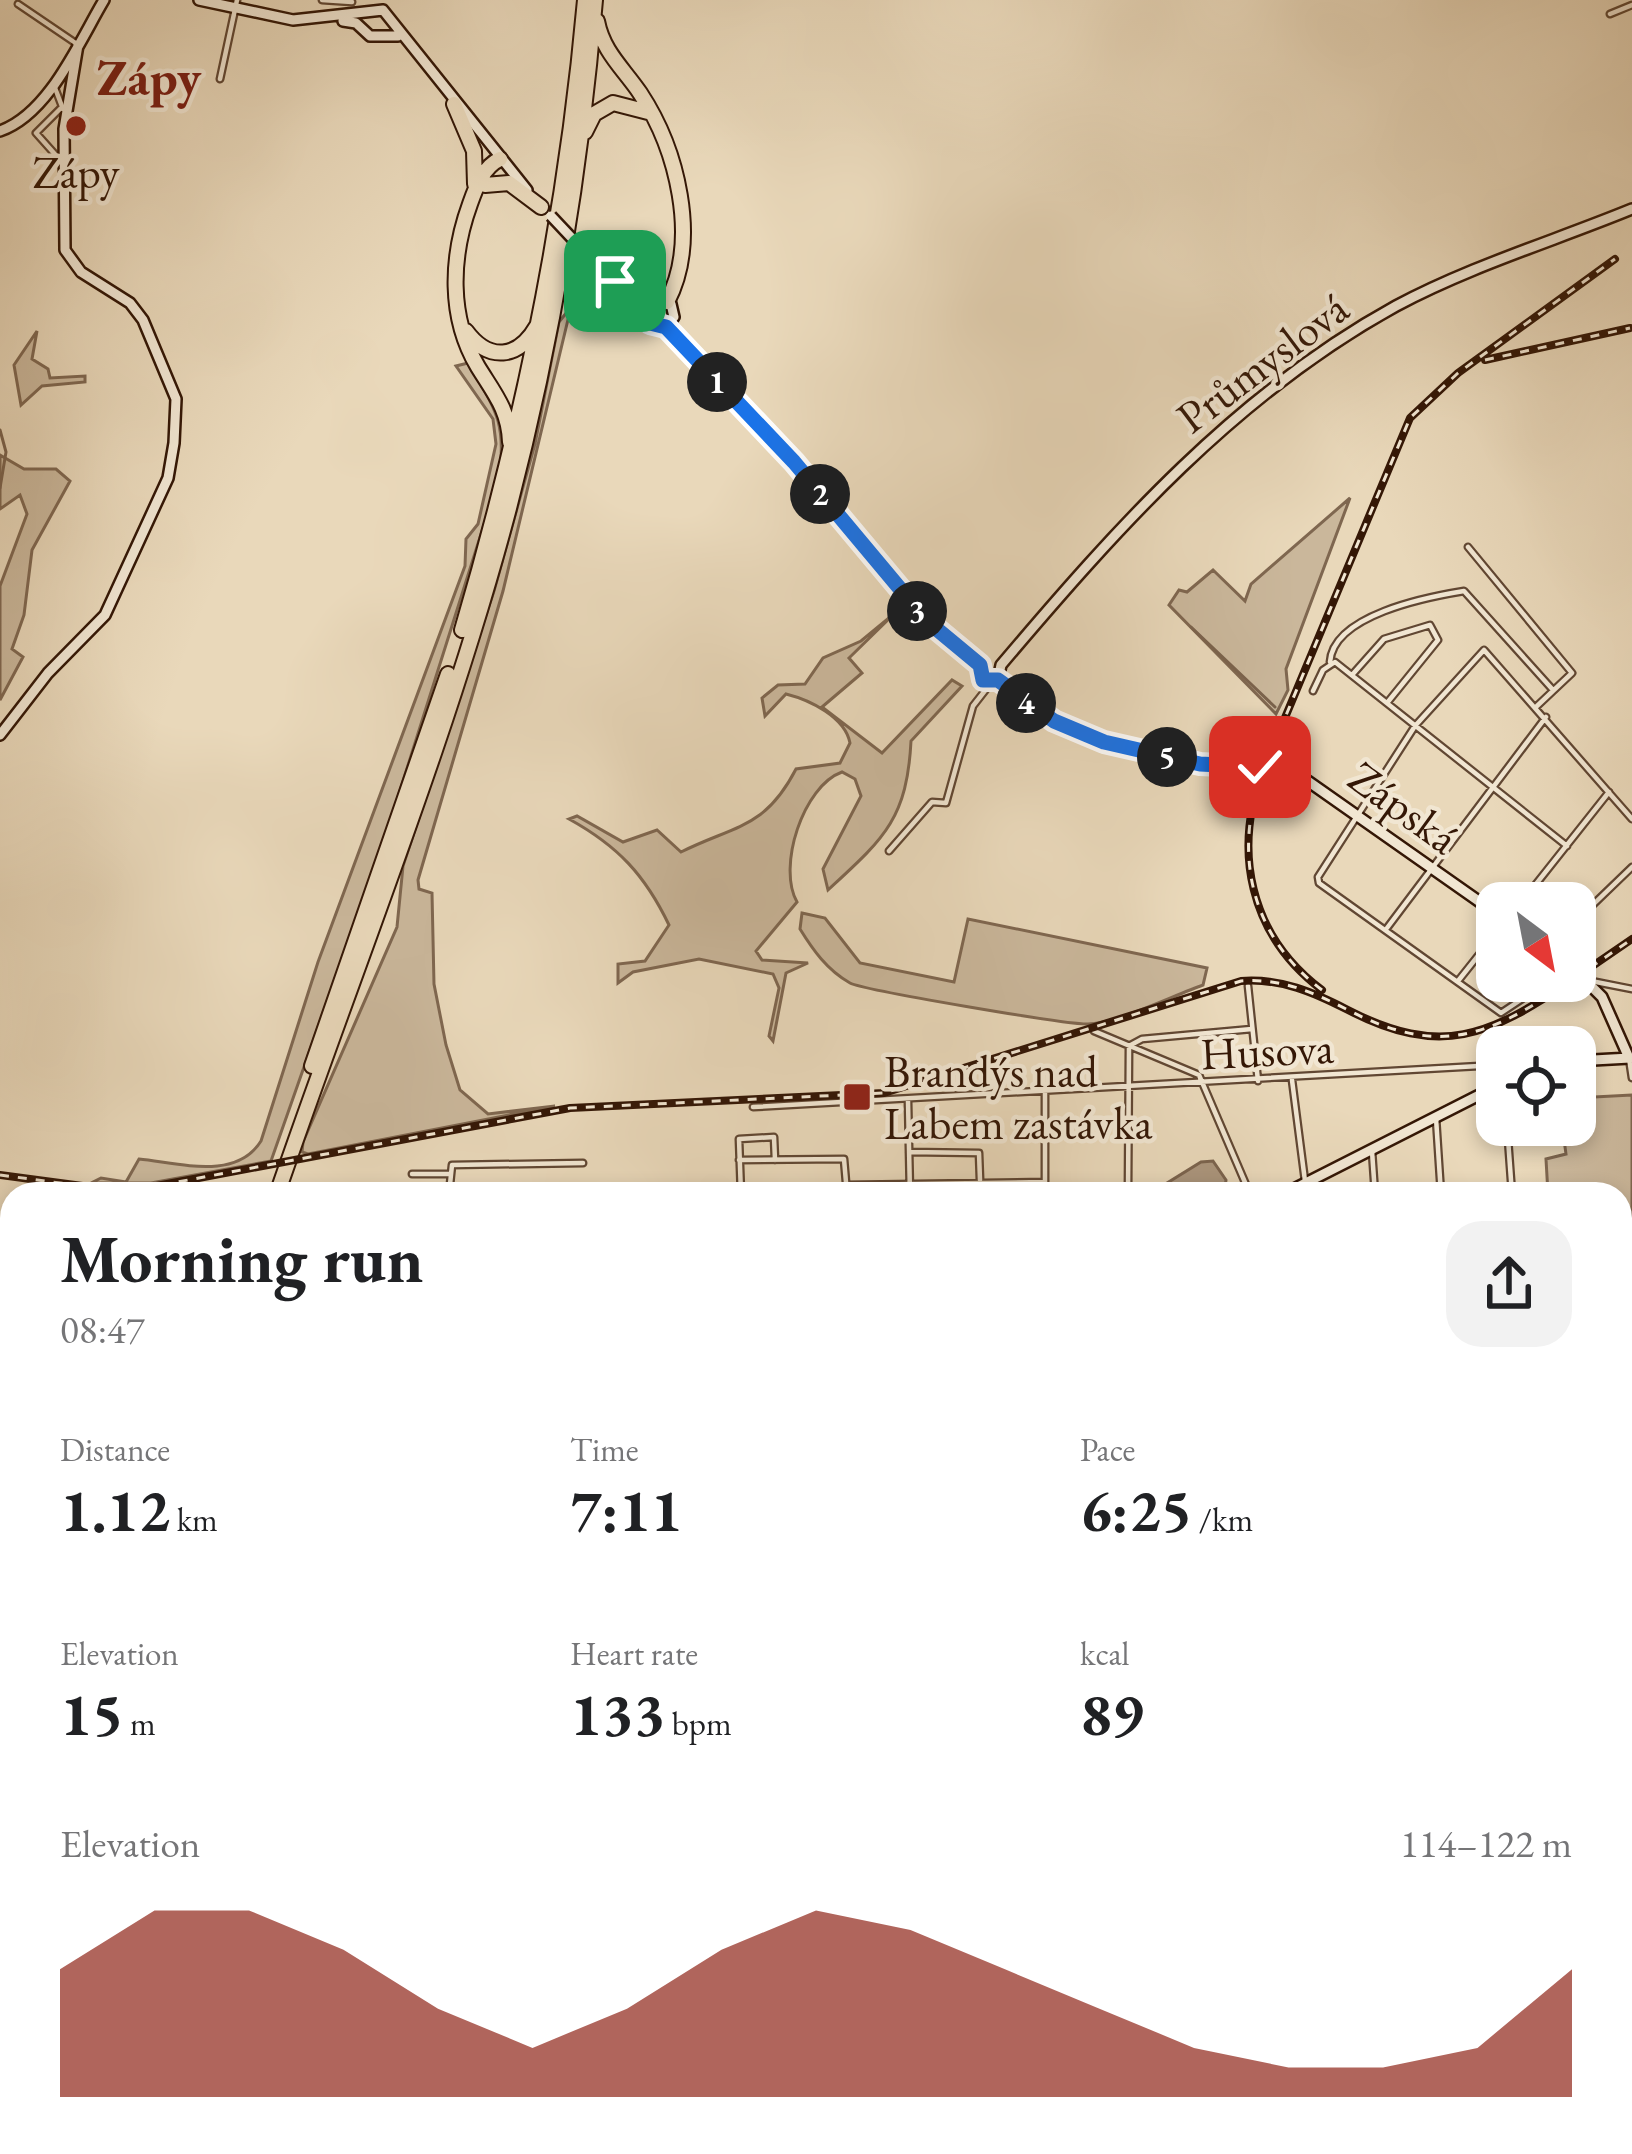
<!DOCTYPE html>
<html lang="en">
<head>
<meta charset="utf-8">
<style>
	body { margin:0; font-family:"EB Garamond",serif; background:#f2f2f2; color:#202124; height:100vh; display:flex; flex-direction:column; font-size:45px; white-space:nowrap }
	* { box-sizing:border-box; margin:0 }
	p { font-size:39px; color:#757577 }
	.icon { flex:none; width:66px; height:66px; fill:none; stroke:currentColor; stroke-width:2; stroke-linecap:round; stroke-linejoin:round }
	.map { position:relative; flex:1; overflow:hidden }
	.panel { position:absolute; left:0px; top:1182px; width:1632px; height:972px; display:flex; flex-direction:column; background:#fff; border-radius:36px 36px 0 0; box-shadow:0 6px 18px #0003 }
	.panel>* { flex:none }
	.needle { width:78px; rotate:148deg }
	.buttons { position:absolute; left:1476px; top:882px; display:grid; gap:24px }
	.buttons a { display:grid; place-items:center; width:120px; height:120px; border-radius:24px; background:#fff; box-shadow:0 6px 18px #0003; font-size:60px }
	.pin { position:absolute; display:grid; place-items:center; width:102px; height:102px; color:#fff; margin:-51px; border-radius:24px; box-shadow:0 6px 18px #0006 }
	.km { position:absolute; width:60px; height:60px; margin:-30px; border-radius:50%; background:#222; color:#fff; font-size:33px; line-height:60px; text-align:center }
	.round { display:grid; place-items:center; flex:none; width:126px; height:126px; border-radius:36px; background:#f2f2f2 }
	.summary { display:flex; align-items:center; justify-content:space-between; height:204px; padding:0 60px }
	h1 { font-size:66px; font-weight:700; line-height:90px }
	.figures { display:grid; grid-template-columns:repeat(3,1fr); gap:18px; height:204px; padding:12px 60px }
	.figures div { display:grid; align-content:center }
	.figures b { font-size:60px; font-weight:700 }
	.figures small { font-size:33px; font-weight:400 }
	.figures p { font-size:33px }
	.chart { height:336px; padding:24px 60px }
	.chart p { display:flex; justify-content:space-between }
	.chart svg { width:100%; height:216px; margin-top:12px; fill:#8f2418; opacity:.7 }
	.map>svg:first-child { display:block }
	.green { fill:#cab79b; stroke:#7f6750; stroke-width:3 }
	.water { fill:#ab967d; stroke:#7b634d; stroke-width:3 }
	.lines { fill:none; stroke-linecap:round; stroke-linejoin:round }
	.stream { stroke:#7b634d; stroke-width:3 }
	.street-casing { stroke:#614733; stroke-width:9 }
	.secondary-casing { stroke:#341706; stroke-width:14 }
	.highway-casing { stroke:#341706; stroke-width:18 }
	.street { stroke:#f1e6d2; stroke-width:4.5 }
	.secondary { stroke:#f1e6d2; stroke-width:9 }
	.highway { stroke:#e9d8ba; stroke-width:14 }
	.rail-casing { stroke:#341706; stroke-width:8 }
	.rail { stroke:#f1e6d2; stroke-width:3; stroke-dasharray:9; stroke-linecap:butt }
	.secondary-bridge-casing { stroke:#341706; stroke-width:14; stroke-linecap:butt }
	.secondary-bridge { stroke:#f1e6d2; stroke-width:9 }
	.route-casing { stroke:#fff; stroke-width:24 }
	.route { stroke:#1a73e8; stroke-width:15 }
	.poi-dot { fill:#8f2418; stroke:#f1e6d2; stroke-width:4.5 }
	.labels { text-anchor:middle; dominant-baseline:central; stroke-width:9; stroke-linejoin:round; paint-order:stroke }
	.poi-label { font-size:45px; fill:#341706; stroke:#f1e6d2 }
	.street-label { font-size:45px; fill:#341706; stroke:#f1e6d2 }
	.quarter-label { font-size:51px; font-weight:bold; fill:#7a1f14; stroke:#f1e6d2 }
</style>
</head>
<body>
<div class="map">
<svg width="1632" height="2154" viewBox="0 0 1632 2154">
	<rect width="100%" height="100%" fill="#e9d8ba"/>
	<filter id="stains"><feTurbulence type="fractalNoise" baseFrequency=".00167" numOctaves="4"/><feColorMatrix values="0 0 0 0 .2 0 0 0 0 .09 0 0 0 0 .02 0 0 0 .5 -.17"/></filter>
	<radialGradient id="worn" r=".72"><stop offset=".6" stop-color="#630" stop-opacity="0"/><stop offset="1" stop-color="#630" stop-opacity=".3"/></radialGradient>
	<path class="green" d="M 571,307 L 503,591 L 418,880 L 419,889 L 432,893 L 434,984 L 446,1045 L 460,1090 L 488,1114 L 555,1106 L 308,1154 L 302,1152 L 303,1142 L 397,927 L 403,866 L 494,591 L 535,444 L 559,322 Z
		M 37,331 L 32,359 L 48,369 L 50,378 L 85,376 L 85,382 L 42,386 L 21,405 L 14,365 Z
		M 468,363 C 495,409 507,422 499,477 L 391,819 L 271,1161 L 151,1183 L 91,1183 L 101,1178 L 126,1182 L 139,1159 C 179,1163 236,1181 261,1141 L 318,962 L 465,566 L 466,539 L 478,524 L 496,444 L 493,419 L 456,366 Z
		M 0,455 L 24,469 L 56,469 L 70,481 L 32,550 L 24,615 L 12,649 L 23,657 L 0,700 L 0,586 L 27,514 L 20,495 L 0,509 Z
		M 1350,498 L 1286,669 L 1288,690 L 1276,714 L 1169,605 L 1179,590 L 1187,592 L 1213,570 L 1245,601 L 1251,584 Z
		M 895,613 L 849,658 L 862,673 L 822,707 L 882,753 L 952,680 L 962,686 L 911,741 C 907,820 883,839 828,890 L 823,869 L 861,796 L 855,779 L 842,772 C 803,786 777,867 797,902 L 756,951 L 762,960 L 808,963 L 786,973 L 773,1041 L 769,1036 L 779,988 L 773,974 L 699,959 L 633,972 L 618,983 L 618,964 L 645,961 L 669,925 C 645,875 618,846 569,819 L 577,816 L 623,842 L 657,830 L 681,852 C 735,825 765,829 796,769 L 840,763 L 850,743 C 845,717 810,700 786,694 L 765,716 L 762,698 L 778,685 L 805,684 L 823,658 L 861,641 Z
		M 802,913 L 825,918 L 860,963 L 954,982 L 968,919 L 1207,968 L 1203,985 C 1172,996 1118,1023 1088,1024 C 1068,1025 863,990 850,983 C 827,970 813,950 800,929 Z
		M 1632,1095 L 1632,1274 L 1620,1274 L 1620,1194 L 1548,1194 L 1546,1159 L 1566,1154 L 1562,1125 L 1575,1125 L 1575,1106 L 1584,1105 L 1584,1098 L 1575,1098 Z
		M 1620,1737 L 1632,1743 L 1632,1940 L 1620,1922 Z
		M 708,2142 L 1010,2142 L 1000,2154 L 710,2154 Z"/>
	<path class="water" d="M 1213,1161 L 1226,1180 L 1224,1194 L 1163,1194 L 1159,1188 L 1201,1162 Z"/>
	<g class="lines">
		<path class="stream" d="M 0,430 L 6,452 L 0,488
			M 1191,627 L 1275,707
			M 1620,1870 L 1632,1859
			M 583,2142 L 585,2154
			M 1017,2154 L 1023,2142"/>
		<g class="street-casing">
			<path id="street" d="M 322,0 L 352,2
				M 18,4 L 77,44
				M 1610,14 L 1632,5
				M 220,79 L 237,0
				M 55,88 L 63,109
				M 60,109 L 36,133 L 61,161
				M 1468,547 L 1572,673 L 1537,706
				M 1330,662 C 1333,615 1427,597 1464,591 L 1553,690
				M 1352,675 L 1384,639 L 1430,625 L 1438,640 L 1387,703
				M 1313,691 L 1323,670 L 1335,662 L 1567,846
				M 889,851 L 932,802 L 946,803 L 973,706 L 991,683
				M 1521,903 L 1609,792
				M 1575,922 L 1632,867
				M 1387,928 L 1546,717
				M 1458,981 L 1497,932
				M 1549,981 L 1501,1013 L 1319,883 L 1318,877 L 1415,726 L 1484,650 L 1632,819
				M 1591,981 L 1632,989
				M 1248,986 L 1258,1081
				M 1094,1031 L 1199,1075 L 1250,1194
				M 1629,1058 L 1632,1078
				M 1292,1080 L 1305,1181
				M 908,1101 L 910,1194
				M 753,1107 L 1497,1065
				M 1436,1118 L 1441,1194
				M 1507,1125 L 1512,1194
				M 1372,1151 L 1375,1194
				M 909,1152 L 979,1153 L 980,1180
				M 739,1160 L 844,1159 L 847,1194
				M 412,1174 L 449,1174
				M 847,1185 L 1045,1182
				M 449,1194 L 452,1165 L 583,1163
				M 741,1194 L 739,1139 L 774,1137 L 775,1160
				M 1045,1194 L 1045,1093
				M 1128,1194 L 1129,1046 L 1142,1039 L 1252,1029
				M 1620,1295 L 1632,1295
				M 1620,1457 L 1632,1462
				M 1620,1500 L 1632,1506
				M 1620,1506 L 1632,1472
				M 1620,2045 L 1632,2040
				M 1620,2132 L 1632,2143
				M 862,2142 L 895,2154
				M 1423,2142 L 1430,2154
				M 1474,2142 L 1493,2154
				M 1004,2154 L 1013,2142
				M 1149,2154 L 1164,2142
				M 1246,2154 L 1312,2142
				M 1521,2154 L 1530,2142"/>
		</g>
		<g class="secondary-casing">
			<path id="secondary" d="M 199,0 L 293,20 L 383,10
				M 383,10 L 527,190
				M 343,21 L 356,23 L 370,36 L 398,36
				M 0,131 C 49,114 79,42 104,0
				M 583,250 L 649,306
				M 649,306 L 650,323 L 666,327 L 793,462 L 927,621 L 980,665 L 983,680 L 998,680
				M 649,306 L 657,300 L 671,304 L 674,317 L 666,327
				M 998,680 L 1001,665 C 1117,528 1236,394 1396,306 C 1471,266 1554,241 1632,209
				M 998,680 L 1054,721 L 1104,742 L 1189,761 L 1302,777 L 1497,914
				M 0,735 L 48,673 L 105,615 L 168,478 L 174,443 L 176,399 L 143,320 L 130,303 L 81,272 L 65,250 L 64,129 L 78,45
				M 1575,970 L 1602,997 L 1629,1058
				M 1575,1061 L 1630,1058
				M 1284,1194 L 1497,1086
				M 0,1244 L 12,1244"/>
		</g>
		<g class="highway-casing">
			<path id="highway" d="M 597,21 C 603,52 623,68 640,93 C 677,149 700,239 667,302
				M 454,104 L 474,151 L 475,184
				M 585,132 L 594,114 L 613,103 L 648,112
				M 500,159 C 483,167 476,187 470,204 C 451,256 448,317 478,367 C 494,393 509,410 510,442
				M 485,185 L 509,183 L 541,207
				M 466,331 C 489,362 518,359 537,326
				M 462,630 C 523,423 566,215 585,0
				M 312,1066 L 448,674
				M 277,1194 C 355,967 446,744 508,512 C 552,344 581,173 595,0
				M 341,2142 L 349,2154"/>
		</g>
		<use href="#street" class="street"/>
		<use href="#secondary" class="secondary"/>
		<use href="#highway" class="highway"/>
		<g class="rail-casing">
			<path id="rail" d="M 1485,360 L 1630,328
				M 1575,978 L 1632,939
				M 1322,990 C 1249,935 1232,850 1264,768 L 1410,418 L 1458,373 L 1615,259
				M 0,1175 L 90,1187 L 151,1187 L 570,1108 L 884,1093 L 1241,981 C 1281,978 1313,992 1348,1010 C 1441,1058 1489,1036 1571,981"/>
		</g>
		<use href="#rail" class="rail"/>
		<g class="secondary-bridge-casing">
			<path id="secondary-bridge" d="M 551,216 L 583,250"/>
		</g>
		<use href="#secondary-bridge" class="secondary-bridge"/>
	</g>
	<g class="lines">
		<g class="route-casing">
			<path id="route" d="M 615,281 L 649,307 L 650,323 L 666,327 L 794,462 L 927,621 L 980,665 L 983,680 L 998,680 L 1054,721 L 1104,742 L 1200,764 L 1260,767"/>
		</g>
		<use href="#route" class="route"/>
	</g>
	<g class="poi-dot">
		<circle cx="76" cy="126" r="12"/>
		<rect x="842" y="1082" width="30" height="30" rx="6"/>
	</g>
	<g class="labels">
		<g class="poi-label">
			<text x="76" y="172">Zápy</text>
			<text x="884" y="1071" text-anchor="start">Brandýs nad<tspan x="884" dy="52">Labem zastávka</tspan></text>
		</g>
		<g class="street-label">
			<text transform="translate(1262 362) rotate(-37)">Průmyslová</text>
			<text transform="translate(1404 807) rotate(36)">Zápská</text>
			<text transform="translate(1267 1050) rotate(-3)">Husova</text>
		</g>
		<g class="quarter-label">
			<text x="149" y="77">Zápy</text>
		</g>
	</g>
	<rect width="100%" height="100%" filter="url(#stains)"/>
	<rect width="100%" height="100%" fill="url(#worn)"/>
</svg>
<div class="buttons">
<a><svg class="needle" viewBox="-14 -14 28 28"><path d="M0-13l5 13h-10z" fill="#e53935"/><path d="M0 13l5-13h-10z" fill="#757577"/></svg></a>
<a><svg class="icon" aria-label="locate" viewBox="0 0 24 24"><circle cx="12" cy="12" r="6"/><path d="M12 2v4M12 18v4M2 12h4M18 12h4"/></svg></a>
</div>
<div class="pin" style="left:615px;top:281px;background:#1e9e55"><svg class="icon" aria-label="arrive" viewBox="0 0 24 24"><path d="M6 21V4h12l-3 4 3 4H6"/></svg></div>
<div class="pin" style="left:1260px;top:767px;background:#d93025"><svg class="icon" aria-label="check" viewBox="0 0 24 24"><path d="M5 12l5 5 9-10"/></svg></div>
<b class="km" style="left:717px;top:382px">1</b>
<b class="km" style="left:820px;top:494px">2</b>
<b class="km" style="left:917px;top:611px">3</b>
<b class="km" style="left:1026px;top:703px">4</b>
<b class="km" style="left:1167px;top:757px">5</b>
<section class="panel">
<div class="summary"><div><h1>Morning run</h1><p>08:47</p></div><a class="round"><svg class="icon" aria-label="share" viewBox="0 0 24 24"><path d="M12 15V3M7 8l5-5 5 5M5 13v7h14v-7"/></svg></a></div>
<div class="figures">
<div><p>Distance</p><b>1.12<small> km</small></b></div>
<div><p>Time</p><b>7:11</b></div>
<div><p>Pace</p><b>6:25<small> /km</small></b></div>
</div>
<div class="figures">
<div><p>Elevation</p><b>15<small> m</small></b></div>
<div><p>Heart rate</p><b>133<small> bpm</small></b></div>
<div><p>kcal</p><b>89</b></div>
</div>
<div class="chart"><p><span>Elevation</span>114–122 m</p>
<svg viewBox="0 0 160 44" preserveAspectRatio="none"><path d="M0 44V18L10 6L20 6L30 14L40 26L50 34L60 26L70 14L80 6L90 10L100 18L110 26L120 34L130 38L140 38L150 34L160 18V44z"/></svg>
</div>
</section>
</div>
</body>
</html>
